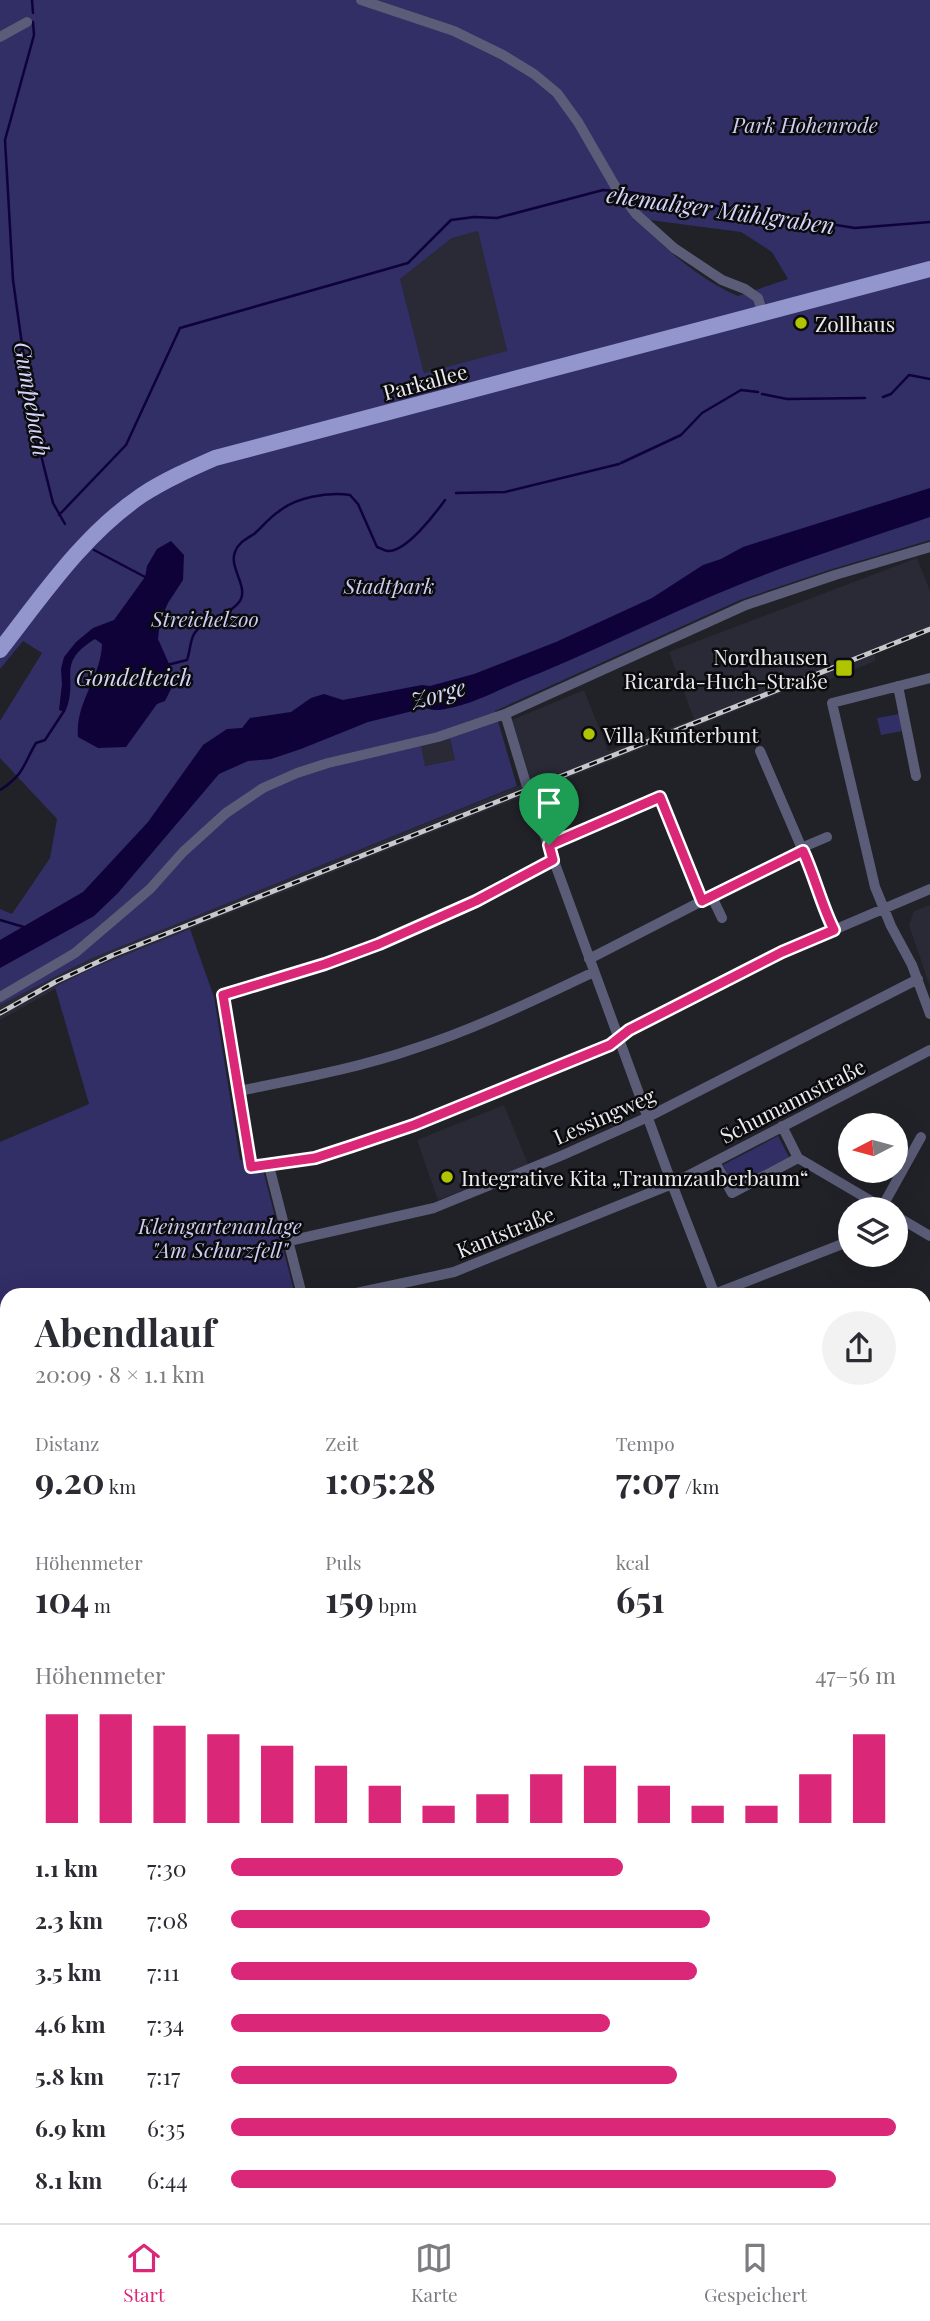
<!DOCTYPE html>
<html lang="de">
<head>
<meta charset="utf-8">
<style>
	body { margin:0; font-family:"Playfair Display",serif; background:#f2f2f3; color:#2b2b33; height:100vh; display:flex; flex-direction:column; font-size:26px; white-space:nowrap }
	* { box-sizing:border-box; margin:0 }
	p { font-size:23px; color:#7c7c81 }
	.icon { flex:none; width:38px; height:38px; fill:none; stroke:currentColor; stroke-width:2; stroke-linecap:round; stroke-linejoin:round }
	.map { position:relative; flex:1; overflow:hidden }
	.panel { position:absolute; left:0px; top:1288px; width:931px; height:936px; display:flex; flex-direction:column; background:#fff; border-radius:21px 21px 0 0; box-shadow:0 7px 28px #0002 }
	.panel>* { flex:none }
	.needle { width:46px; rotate:264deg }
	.tools { position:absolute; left:838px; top:1113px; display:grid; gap:14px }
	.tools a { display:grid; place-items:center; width:70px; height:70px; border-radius:50%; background:#fff; box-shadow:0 7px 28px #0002; font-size:35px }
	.pin { position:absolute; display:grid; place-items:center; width:60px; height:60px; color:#fff; margin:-72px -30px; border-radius:50% 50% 50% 0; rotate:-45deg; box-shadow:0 0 7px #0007 }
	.pin .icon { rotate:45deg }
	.round { display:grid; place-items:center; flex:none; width:74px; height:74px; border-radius:37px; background:#f2f2f3 }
	.head { display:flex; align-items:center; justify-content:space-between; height:119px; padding:0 35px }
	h1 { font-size:38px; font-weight:700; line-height:52px }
	.stats { display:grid; grid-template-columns:repeat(3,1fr); gap:10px; height:119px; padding:7px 35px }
	.stats div { display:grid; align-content:center }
	.stats b { font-size:35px; font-weight:700 }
	.stats small { font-size:19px; font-weight:400 }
	.stats p { font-size:19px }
	.chart { height:196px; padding:14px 35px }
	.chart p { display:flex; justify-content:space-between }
	.chart svg { width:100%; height:126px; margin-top:7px; stroke:#db2777; stroke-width:6 }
	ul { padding:0 35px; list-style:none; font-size:23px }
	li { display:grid; grid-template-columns:112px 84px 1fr; align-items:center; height:52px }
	li i { height:18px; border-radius:9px; background:#db2777 }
	.tab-bar { display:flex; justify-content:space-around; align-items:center; height:98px; border-top:2px solid #e1e1e2; background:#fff; font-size:19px; color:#7c7c81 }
	.tab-bar a { display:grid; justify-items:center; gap:4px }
	.tab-bar .on { color:#db2777 }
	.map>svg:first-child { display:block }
	.built { fill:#292a36 }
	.green { fill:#322e66; fill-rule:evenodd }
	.water { fill:#0f0239 }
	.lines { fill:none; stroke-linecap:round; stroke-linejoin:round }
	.stream { stroke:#0f0239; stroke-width:2.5 }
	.street { stroke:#5b5c77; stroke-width:10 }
	.secondary { stroke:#7b7ca8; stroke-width:14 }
	.primary { stroke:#9395cd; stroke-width:16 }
	.rail-casing { stroke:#c7c7cc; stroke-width:5 }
	.rail { stroke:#0b0b0e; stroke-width:2.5; stroke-dasharray:8; stroke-linecap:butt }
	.route-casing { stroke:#fff; stroke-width:14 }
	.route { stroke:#db2777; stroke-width:9 }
	.poi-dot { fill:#b0c502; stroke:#0b0b0e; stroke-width:2.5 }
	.labels { text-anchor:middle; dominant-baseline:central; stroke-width:5; stroke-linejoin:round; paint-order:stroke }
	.park-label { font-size:21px; font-style:italic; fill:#cbcdf2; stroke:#0b0b0e }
	.poi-label { font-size:21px; fill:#ebebef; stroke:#0b0b0e; text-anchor:start }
	.street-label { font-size:21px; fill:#ebebef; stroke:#0b0b0e }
	.water-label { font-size:23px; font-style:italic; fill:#d3d5fa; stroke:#0b0b0e }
</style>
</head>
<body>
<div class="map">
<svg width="930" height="2223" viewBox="0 0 930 2223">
	<rect width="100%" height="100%" fill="#212128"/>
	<path class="built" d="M 479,230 L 507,352 L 424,373 L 400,279 L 452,238 Z
		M 917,558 L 930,591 L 930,632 L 875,654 L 875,661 L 812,687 L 806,683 L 93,968 L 0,1020 L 0,1005 L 90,959 L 531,781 L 512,720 L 584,690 L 608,751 L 694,719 L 669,652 Z
		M 450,739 L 455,760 L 425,766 L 420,746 Z
		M 930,905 L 930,987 L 909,925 L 914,911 Z
		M 504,1105 L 528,1164 L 438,1200 L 417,1140 Z
		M 930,1753 L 930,1822 L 924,1825 L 924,1756 Z"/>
	<path class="green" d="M 0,0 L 930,0 L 930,540 L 829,570 L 740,600 L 495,711 L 517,786 L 90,959 L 0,1005 L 0,909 L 12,914 L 50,858 L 57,819 L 0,758 L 0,721 L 42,653 L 23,641 L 0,669 ZM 634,218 L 741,232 L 772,252 L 788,279 L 738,296 C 698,279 665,248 634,218 ZM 478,231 L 507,351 L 424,373 L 400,279 L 452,238 ZM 450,739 L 455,760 L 425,766 L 421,746 Z
		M 899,714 L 902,731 L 881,735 L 877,718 Z
		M 190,929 L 214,997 L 240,1160 L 260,1158 L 295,1295 L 7,1295 L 7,1623 L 0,1625 L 0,1142 L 89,1104 L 55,987 L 93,968 Z
		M 778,1136 L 789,1157 L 734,1187 L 723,1165 Z
		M 7,1632 L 7,1720 L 3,1709 L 0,1709 L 0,1633 Z
		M 0,2046 L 7,2069 L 7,2116 L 0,2117 Z
		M 0,2151 L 7,2171 L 7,2217 L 331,2217 L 333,2223 L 0,2223 Z
		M 410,2217 L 461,2217 L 463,2223 L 399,2223 Z
		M 770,2217 L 853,2217 L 855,2223 L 772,2223 Z"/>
	<path class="water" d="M 930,488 L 930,517 C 854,543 778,567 705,599 C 643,626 583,656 520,681 C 496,691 471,705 445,709 C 438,711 432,710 425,708 L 368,722 L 301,749 L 271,759 L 248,761 L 219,774 L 118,893 L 94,916 L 0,968 L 0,940 L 83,892 L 148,822 L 203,745 L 227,729 L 242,728 L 250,718 L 291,712 L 311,698 L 324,694 L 343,700 L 422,685 L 430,686 L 474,674 L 556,642 L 652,598 L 703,565 L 721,559 L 743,547 Z
		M 171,541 L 184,555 L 183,580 L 168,603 L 160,621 L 158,639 L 170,666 L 171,676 L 171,689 L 165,701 L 157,704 L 126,747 L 98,748 L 78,737 C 75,702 101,678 102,644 L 95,639 C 54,664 80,678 65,712 L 59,710 L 62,684 L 61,669 L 64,657 L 76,642 L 93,628 L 114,620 L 145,577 L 147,566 L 157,549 Z"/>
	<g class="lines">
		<path class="stream" d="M 32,0 L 33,13
			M 33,22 L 34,35 L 5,140 L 13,280 L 25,366 L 42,459 L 53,503 L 65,524
			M 623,191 L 855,228 L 930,222
			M 762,394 L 787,399 L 865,398
			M 883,397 L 891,394 L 909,375 L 930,379
			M 621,463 L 681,435 L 702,413 L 741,390 L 758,392
			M 456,493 L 505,492 L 619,464
			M 59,515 L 126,445 L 180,328 L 408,263 L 451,220 L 474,217 L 497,218 L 603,190 L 616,191
			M 94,550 L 147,578
			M 167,665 L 187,660 C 190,652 190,641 194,634 C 205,617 233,615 241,599 C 247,585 229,567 235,552 C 238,543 246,539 254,534 C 262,527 269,518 278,512 C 296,497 327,492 350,495 L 358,504 L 377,547 C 381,548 384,551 388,551 C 406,552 435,514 445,500
			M 0,790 C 24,775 23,765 36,743 L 45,740 L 64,711
			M 0,920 L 27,928
			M 924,1981 L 930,1977
			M 495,2221 L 497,2217
			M 408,2223 L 415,2217"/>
		<path class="street" d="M 361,0 L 454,31 L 503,55 L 534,74 L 557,93 L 578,122 L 615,186 L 636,214 L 674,248 L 722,280 L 745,289 L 758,298 L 763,315
			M 0,37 L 27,22
			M 930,678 L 832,703 L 875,887 L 891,926 L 912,965 L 930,1014
			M 898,686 L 916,776
			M 505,714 L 528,790 L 672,1184 L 715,1295
			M 549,846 L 660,797 L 702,901 L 589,959
			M 801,848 L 827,837
			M 803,851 C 815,877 822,904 833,930
			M 553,860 C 497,890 440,920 380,944 C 329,964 276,979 223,995 L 252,1167 C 324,1162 394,1133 461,1106 C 511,1085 560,1065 610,1045 L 629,1030 L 782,952 L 930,889
			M 712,897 L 722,918
			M 702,901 L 803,851 L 760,751
			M 0,997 L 75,953 L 150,889 L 183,852 L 226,813 L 263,788 L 297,773 L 328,763 L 438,737 L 505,714 L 746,605 L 835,575 L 930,547
			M 239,1091 C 298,1079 359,1068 416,1048 C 478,1028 536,999 594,972
			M 798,1158 L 885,1209
			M 715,1162 L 732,1193 L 798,1158 L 782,1126
			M 269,1166 L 302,1295
			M 881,1209 L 921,1137
			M 896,1216 L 930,1236
			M 289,1241 L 434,1208 L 563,1155 L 648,1117 L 918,979
			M 347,1295 L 454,1272 L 672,1184 L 930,1050
			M 712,1295 L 850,1241
			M 926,1406 L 930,1422
			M 924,1696 L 930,1693
			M 924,1869 L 930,1883
			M 0,1921 L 7,1919
			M 924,2149 L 930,2146
			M 928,2208 L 930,2207
			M 683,2217 L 686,2223
			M 486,2223 L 489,2217
			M 724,2223 L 740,2217"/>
		<path class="secondary" d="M 924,1344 L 930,1333
			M 467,2217 L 470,2223"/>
		<path class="primary" d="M 0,650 C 43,595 83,535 142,495 C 165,480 190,469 215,458 L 930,269"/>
		<g class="rail-casing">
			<path id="rail" d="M 0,1013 L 57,981 L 113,955 L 930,629
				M 924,1395 L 930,1394
				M 0,1630 L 7,1628"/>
		</g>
		<use href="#rail" class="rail"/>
	</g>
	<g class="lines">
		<g class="route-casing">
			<path id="route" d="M 660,797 L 702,901 L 803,851 C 815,877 821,904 834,930 L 782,952 L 629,1030 L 610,1045 L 414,1125 L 352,1146 L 315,1158 L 251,1167 L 223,995 L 325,964 L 379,944 L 476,901 L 553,860 L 549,845 Z"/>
		</g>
		<use href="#route" class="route"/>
	</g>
	<g class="poi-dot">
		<circle cx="801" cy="323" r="7"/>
		<rect x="835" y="659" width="18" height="18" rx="3.5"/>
		<circle cx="589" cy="734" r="7"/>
		<circle cx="447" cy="1177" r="7"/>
	</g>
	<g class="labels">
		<g class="park-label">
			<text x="805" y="124">Park Hohenrode</text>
			<text x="389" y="585">Stadtpark</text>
			<text x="205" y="618">Streichelzoo</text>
			<text x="220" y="1225">Kleingartenanlage<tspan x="220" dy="24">"Am Schurzfell"</tspan></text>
		</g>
		<g class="poi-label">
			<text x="815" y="323">Zollhaus</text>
			<text x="828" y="656" text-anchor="end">Nordhausen<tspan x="828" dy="24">Ricarda-Huch-Straße</tspan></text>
			<text x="603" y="734">Villa Kunterbunt</text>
			<text x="461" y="1177">Integrative Kita „Traumzauberbaum“</text>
		</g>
		<g class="street-label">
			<text transform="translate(425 381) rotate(-15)">Parkallee</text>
			<text transform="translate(792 1100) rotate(-27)">Schumannstraße</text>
			<text transform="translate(604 1115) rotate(-24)">Lessingweg</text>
			<text transform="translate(505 1231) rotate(-22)">Kantstraße</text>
		</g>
		<g class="water-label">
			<text transform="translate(721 209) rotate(8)">ehemaliger Mühlgraben</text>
			<text transform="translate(33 399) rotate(80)">Gumpebach</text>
			<text x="134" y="676">Gondelteich</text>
			<text transform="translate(438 693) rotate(-16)">Zorge</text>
		</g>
	</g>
</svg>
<div class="tools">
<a><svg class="needle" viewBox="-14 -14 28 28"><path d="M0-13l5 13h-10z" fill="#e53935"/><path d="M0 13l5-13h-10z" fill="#7c7c81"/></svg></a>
<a><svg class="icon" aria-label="layers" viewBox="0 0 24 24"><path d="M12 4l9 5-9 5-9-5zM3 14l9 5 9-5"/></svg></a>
</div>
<div class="pin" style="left:549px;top:845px;background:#1e9e55"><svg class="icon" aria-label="arrive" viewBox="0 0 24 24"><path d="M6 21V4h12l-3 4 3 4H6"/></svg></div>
<section class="panel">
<div class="head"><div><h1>Abendlauf</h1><p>20:09 · 8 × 1.1 km</p></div><a class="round"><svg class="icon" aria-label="share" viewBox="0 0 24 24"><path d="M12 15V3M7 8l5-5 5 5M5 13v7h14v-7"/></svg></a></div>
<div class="stats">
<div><p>Distanz</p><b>9.20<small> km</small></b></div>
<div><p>Zeit</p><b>1:05:28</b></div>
<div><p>Tempo</p><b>7:07<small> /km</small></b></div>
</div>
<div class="stats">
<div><p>Höhenmeter</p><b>104<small> m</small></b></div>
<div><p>Puls</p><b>159<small> bpm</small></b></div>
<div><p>kcal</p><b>651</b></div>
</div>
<div class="chart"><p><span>Höhenmeter</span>47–56 m</p>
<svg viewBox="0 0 160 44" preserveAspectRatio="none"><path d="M5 44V6M15 44V6M25 44V10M35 44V13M45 44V17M55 44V24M65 44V31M75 44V38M85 44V34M95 44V27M105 44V24M115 44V31M125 44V38M135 44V38M145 44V27M155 44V13"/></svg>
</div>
<ul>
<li><b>1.1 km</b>7:30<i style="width:59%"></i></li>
<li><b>2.3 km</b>7:08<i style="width:72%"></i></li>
<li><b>3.5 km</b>7:11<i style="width:70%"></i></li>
<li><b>4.6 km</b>7:34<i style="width:57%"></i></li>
<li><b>5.8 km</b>7:17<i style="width:67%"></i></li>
<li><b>6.9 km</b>6:35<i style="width:100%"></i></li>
<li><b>8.1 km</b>6:44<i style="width:91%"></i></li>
</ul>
</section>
</div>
<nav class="tab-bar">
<a class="on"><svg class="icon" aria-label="home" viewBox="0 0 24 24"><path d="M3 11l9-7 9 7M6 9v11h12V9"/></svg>Start</a>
<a><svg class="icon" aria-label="map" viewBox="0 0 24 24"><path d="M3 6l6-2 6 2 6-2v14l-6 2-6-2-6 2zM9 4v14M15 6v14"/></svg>Karte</a>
<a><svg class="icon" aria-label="saved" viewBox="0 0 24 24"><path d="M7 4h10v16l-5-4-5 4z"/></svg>Gespeichert</a>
</nav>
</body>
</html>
